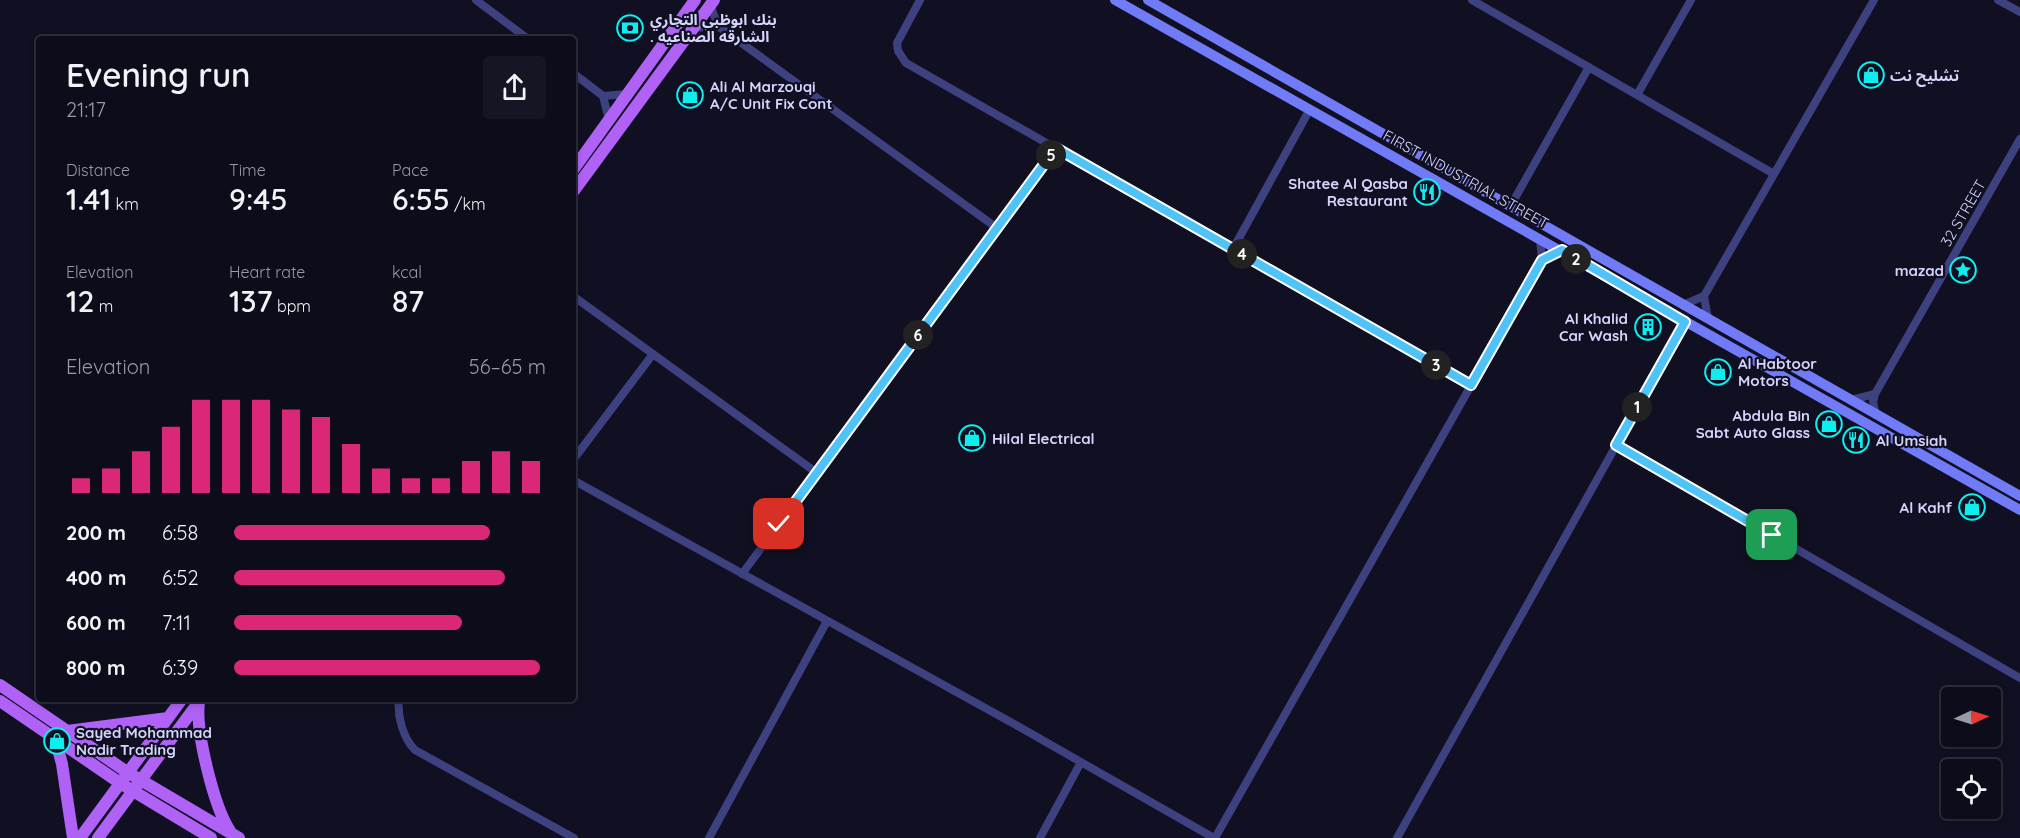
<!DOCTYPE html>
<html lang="en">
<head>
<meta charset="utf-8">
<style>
	body { margin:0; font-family:Quicksand,"Noto Sans Arabic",sans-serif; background:#161523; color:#f1f3f6; height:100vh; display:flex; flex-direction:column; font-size:22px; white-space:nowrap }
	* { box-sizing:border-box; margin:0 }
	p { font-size:20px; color:#9a9ba2 }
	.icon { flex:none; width:33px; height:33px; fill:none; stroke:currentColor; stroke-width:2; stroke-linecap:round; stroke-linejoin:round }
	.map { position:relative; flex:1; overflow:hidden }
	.panel { position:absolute; left:36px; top:36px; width:540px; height:666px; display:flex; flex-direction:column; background:#0d0c1a; border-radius:6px; box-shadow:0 3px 9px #0003,0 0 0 2px #2d2c39 }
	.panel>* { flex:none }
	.needle { width:39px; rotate:86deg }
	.buttons { position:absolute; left:1941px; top:687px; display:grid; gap:12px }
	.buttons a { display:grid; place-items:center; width:60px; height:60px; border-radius:6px; background:#0d0c1a; box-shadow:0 3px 9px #0003,0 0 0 2px #2d2c39; font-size:30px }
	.pin { position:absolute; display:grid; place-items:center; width:51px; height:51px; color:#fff; margin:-26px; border-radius:12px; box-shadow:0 3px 9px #0006 }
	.km { position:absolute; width:30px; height:30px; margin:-15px; border-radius:50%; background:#222; color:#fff; font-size:16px; line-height:30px; text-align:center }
	.round { display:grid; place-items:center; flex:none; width:63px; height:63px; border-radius:6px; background:#161523 }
	.head { display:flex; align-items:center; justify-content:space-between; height:102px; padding:0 30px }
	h1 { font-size:33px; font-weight:600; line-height:45px }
	.figures { display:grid; grid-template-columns:repeat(3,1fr); gap:9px; height:102px; padding:6px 30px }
	.figures div { display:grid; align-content:center }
	.figures b { font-size:30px; font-weight:600 }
	.figures small { font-size:16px; font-weight:400 }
	.figures p { font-size:16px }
	.chart { height:168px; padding:12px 30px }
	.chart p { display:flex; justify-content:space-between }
	.chart svg { width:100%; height:108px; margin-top:6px; stroke:#db2777; stroke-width:6 }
	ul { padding:0 30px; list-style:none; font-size:20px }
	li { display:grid; grid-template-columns:96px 72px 1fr; align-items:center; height:45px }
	li i { height:15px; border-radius:8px; background:#db2777 }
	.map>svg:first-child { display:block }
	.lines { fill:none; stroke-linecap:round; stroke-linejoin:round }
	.street { stroke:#3d417f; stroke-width:8 }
	.secondary { stroke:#717bf7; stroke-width:10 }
	.primary { stroke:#b062f6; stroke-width:12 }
	.route-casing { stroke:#fff; stroke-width:12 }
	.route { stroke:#4fc3f7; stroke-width:8 }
	.labels { text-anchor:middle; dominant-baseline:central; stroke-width:4.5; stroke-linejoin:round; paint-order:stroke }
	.poi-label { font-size:15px; font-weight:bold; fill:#d5d4fc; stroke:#111023; text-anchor:start }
	.street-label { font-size:15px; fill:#d5d4fc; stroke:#111023 }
</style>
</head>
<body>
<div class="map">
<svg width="2020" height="838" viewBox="0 0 2020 838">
	<rect width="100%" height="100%" fill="#111023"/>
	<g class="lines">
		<path class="street" d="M 476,0 L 528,39
			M 920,0 L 897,43 L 898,51 L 906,63 L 1471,385
			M 1472,0 L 1774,174
			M 1998,0 L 2020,12
			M 710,4 L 718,26 L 997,228
			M 693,28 L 718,26
			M 573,73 L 603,96 L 609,120
			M 1637,95 L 1691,0
			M 603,96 L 627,94
			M 1510,207 L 1589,67
			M 1233,249 L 1310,109
			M 573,296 L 817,473
			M 1704,296 L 1708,319
			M 1683,305 L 1704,296 L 1874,0
			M 1851,400 L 1875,394
			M 1876,415 L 1873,402 L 1875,394 L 2020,139
			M 1616,445 L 2020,678
			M 573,460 L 653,354
			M 573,480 L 1016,725 L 1214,838
			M 742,574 L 1056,148
			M 399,699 C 397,716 403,738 415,750 L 574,838
			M 709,838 L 827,621
			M 1040,838 L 1081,762
			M 1215,838 L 1542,260 L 1540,239
			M 1397,838 L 1685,322"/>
		<path class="secondary" d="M 1115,0 L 2020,510
			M 1148,0 L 2020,496"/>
		<path class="primary" d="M 573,170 L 695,0
			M 573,192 L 714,0
			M 0,685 L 127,772 L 239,838
			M 0,701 L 120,783 L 211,838
			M 199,702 C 195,730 214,807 230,831
			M 67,731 L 168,718
			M 55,738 L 62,764 L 73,838
			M 80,838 L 182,699
			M 98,838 L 201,699"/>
	</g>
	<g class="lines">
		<g class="route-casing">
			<path id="route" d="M 779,524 L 1056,148 L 1471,385 L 1542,260 L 1562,250 L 1685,322 L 1616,445 L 1772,535"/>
		</g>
		<use href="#route" class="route"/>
	</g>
	<defs>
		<g id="bank-ring" transform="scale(1.35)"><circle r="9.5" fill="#111023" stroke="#0eeeef" stroke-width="1.5"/><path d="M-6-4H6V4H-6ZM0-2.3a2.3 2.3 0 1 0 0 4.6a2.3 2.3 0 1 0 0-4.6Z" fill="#0eeeef"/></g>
		<g id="shop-ring" transform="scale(1.35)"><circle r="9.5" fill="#111023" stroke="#0eeeef" stroke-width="1.5"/><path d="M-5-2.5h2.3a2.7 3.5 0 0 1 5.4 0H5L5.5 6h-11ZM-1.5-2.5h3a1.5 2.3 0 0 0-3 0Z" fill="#0eeeef"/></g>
		<g id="restaurant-ring" transform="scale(1.35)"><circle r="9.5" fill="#111023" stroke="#0eeeef" stroke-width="1.5"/><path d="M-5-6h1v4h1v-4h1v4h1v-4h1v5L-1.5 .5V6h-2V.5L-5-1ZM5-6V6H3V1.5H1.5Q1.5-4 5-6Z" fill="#0eeeef"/></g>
		<g id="sight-ring" transform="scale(1.35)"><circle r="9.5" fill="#111023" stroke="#0eeeef" stroke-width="1.5"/><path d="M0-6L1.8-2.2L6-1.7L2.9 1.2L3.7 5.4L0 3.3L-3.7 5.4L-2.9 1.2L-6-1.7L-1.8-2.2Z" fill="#0eeeef"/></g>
		<g id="building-ring" transform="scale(1.35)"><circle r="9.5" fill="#111023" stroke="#0eeeef" stroke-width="1.5"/><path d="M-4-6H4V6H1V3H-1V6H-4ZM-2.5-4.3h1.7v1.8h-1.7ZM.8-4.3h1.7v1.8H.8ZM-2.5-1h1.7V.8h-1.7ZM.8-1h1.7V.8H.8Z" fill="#0eeeef"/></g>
	</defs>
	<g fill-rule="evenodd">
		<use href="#bank-ring" x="630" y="28"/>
		<use href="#shop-ring" x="1871" y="75"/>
		<use href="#shop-ring" x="690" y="95"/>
		<use href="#restaurant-ring" x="1427" y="192"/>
		<use href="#sight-ring" x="1963" y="270"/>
		<use href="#building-ring" x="1648" y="327"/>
		<use href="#shop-ring" x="1718" y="372"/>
		<use href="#shop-ring" x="1829" y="424"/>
		<use href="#shop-ring" x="972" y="438"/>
		<use href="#restaurant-ring" x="1856" y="440"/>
		<use href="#shop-ring" x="1972" y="507"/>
		<use href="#shop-ring" x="57" y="741"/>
	</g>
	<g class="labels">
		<g class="poi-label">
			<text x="650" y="19">بنك ابوظبي التجاري<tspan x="650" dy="17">. الشارقه الصناعيه</tspan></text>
			<text x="1890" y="75">تشليح نت</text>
			<text x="710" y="86">Ali Al Marzouqi<tspan x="710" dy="17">A/C Unit Fix Cont</tspan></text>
			<text x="1408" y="183" text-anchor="end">Shatee Al Qasba<tspan x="1408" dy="17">Restaurant</tspan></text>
			<text x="1944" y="270" text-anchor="end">mazad</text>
			<text x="1628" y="318" text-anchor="end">Al Khalid<tspan x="1628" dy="17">Car Wash</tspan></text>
			<text x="1738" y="363">Al Habtoor<tspan x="1738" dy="17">Motors</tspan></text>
			<text x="1810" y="415" text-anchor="end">Abdula Bin<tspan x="1810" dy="17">Sabt Auto Glass</tspan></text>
			<text x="992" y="438">Hilal Electrical</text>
			<text x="1876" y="440">Al Umsiah</text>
			<text x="1952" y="507" text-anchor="end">Al Kahf</text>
			<text x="76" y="732">Sayed Mohammad<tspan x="76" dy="17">Nadir Trading</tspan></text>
		</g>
		<g class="street-label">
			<text transform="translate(1466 179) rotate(29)">FIRST INDUSTRIAL STREET</text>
			<text transform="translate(1963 213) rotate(-60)">32 STREET</text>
		</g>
	</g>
</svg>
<div class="buttons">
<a><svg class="needle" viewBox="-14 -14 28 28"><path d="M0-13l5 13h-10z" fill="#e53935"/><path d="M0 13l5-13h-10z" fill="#9a9ba2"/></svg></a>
<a><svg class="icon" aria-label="locate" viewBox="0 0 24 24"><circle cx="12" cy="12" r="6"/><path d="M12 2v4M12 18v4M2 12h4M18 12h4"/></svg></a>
</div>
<div class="pin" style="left:1772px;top:535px;background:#1e9e55"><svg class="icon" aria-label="arrive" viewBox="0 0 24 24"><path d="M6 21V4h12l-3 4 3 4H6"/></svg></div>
<div class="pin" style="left:779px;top:524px;background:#d93025"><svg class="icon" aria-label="check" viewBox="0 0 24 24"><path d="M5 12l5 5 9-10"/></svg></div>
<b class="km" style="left:1637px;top:407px">1</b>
<b class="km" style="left:1576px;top:259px">2</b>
<b class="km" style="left:1436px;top:365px">3</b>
<b class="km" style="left:1242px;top:254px">4</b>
<b class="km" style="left:1051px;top:155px">5</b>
<b class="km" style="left:918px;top:335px">6</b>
<section class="panel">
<div class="head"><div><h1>Evening run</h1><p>21:17</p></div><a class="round"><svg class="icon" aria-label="share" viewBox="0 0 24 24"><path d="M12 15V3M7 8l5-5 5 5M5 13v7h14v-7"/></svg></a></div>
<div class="figures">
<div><p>Distance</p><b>1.41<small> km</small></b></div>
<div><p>Time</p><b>9:45</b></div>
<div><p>Pace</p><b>6:55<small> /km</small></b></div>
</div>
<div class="figures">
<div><p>Elevation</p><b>12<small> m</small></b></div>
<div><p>Heart rate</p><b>137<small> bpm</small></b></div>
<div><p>kcal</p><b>87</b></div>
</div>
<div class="chart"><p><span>Elevation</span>56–65 m</p>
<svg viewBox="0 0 160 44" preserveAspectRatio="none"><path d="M5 44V38M15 44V34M25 44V27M35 44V17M45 44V6M55 44V6M65 44V6M75 44V10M85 44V13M95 44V24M105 44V34M115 44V38M125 44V38M135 44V31M145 44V27M155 44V31"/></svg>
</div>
<ul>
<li><b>200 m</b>6:58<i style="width:82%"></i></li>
<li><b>400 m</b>6:52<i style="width:87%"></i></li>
<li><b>600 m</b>7:11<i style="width:73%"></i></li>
<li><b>800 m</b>6:39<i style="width:98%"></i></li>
</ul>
</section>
</div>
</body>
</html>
